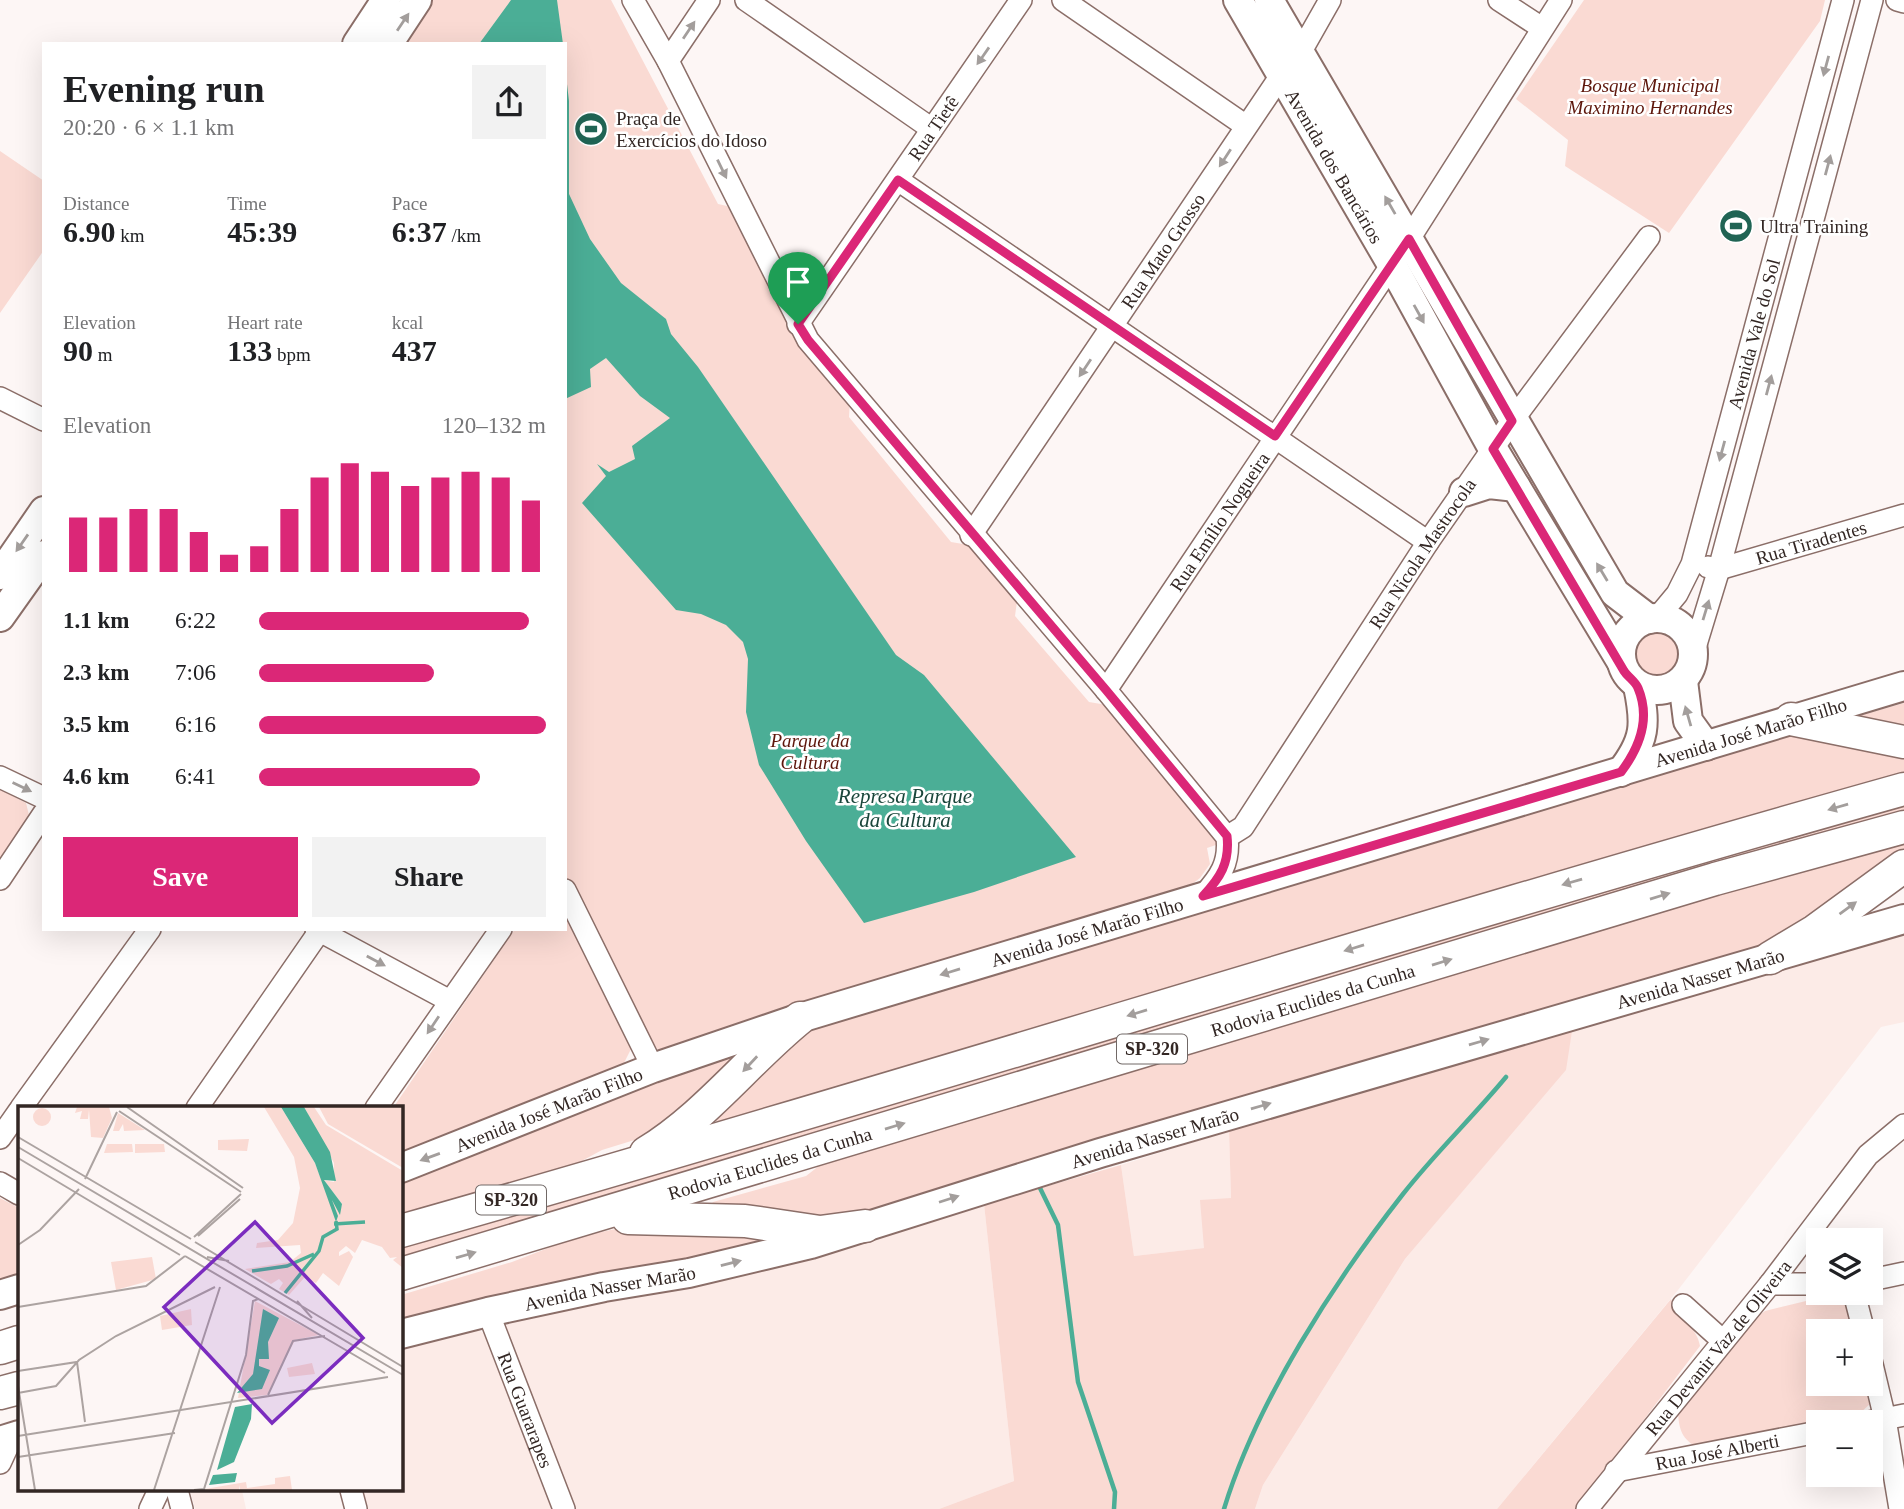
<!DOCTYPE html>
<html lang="en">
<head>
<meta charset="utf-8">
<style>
	body { margin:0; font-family:Georgia,serif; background:#f2f2f2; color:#202124; height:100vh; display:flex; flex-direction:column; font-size:26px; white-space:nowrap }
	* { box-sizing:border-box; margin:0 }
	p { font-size:23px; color:#757577 }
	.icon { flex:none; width:38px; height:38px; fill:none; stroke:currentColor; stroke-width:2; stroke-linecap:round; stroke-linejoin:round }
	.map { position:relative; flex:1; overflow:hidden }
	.details { position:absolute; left:42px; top:42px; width:525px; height:889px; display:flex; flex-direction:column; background:#fff; border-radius:0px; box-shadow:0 7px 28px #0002 }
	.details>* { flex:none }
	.fabs { position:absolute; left:1806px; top:1228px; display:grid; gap:14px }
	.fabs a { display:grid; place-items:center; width:77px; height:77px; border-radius:0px; background:#fff; box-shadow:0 7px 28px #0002; font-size:35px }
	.pin { position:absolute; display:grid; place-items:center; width:60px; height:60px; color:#fff; margin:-72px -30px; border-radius:50% 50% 50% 0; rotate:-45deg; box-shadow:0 0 7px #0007 }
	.pin .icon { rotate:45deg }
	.round { display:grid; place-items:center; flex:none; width:74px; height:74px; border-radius:0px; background:#f2f2f2 }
	.overview { display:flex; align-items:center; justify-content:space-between; height:119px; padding:0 21px }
	h1 { font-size:38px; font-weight:700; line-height:52px }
	.metrics { display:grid; grid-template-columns:repeat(3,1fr); gap:10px; height:119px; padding:7px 21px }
	.metrics div { display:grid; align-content:center }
	.metrics b { font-size:30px; font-weight:700 }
	.metrics small { font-size:19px; font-weight:400 }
	.metrics p { font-size:19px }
	.chart { height:196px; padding:14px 21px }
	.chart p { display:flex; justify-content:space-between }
	.chart svg { width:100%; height:126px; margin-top:7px; stroke:#db2777; stroke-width:6 }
	.action { display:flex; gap:14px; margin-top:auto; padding:14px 21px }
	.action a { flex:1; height:80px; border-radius:0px; background:#db2777; color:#fff; font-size:28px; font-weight:700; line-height:80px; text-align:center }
	.action a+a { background:#f2f2f2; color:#202124 }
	ul { padding:0 21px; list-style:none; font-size:23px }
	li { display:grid; grid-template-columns:112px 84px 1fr; align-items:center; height:52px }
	li i { height:18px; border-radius:9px; background:#db2777 }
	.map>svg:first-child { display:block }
	.built { fill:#fcebe7 }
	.green { fill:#fadad3 }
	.water { fill:#4bae96 }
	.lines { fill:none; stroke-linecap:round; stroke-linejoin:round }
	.stream { stroke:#4bae96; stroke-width:4.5 }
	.minor-casing { stroke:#8b6e68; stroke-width:24 }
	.major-casing { stroke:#8b6e68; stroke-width:32 }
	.highway-casing { stroke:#8b6e68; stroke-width:35 }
	.minor { stroke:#fff; stroke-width:21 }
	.major { stroke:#fff; stroke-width:28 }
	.highway { stroke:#fff; stroke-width:32 }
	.oneway { fill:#a39e9c }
	.route-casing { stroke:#fff; stroke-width:14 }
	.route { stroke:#db2777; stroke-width:9 }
	.labels { text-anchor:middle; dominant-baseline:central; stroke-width:5; stroke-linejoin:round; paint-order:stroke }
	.shield { fill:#fff; stroke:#706866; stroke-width:2 }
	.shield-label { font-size:18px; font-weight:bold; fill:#332724 }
	.park-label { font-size:19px; font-style:italic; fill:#5e170c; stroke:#fff }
	.poi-label { font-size:19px; fill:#332724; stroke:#fff; text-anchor:start }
	.street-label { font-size:19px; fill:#332724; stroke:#fff }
	.water-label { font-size:21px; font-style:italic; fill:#1b473c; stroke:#fff }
	.inset-river { fill:none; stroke:#4bae96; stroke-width:3.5 }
	.inset-road { fill:none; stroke:#aca3a1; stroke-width:2 }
	.view { fill:#7b2cbf; fill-opacity:0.15; stroke:#7b2cbf; stroke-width:3.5 }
	.inset-edge { fill:none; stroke:#332724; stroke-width:3.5 }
</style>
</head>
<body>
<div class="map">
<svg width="1904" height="1509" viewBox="0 0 1904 1509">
	<rect width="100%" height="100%" fill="#fdf6f5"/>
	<path class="built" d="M 1904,925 L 1904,1022 L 1881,1027 L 1678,1290 L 1497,1509 L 1255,1509 L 1263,1485 L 1405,1259 L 1565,1070 L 1573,1025 Z
		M 1229,1131 L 1231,1198 L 1205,1248 L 1134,1256 L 1121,1165 Z
		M 984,1204 L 1014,1481 L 939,1509 L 575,1509 L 506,1327 L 511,1315 Z
		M 475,1328 L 489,1336 L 558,1509 L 367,1509 L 363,1490 L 401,1490 L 401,1347 Z
		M 190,1490 L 242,1490 L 246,1509 L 195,1509 Z"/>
	<path class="green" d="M 426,0 L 611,0 L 718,204 L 727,206 L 735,217 L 850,400 L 849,417 L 951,542 L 969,545 L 1017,601 L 1015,616 L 1089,702 L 1107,705 L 1219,844 L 1207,848 L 1210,864 L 1200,878 L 1183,891 L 666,1055 L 659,1051 L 634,1019 L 565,876 L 565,44 L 395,44 Z
		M 1584,0 L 1825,0 L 1820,21 L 1669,233 L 1565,166 L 1568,140 L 1516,99 Z
		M 0,151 L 44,181 L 44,250 L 0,313 Z
		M1626 655a31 31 0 1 1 62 0a31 31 0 1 1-62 0Z
		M 1904,703 L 1904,738 L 1836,722 Z
		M 1811,729 L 1904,750 L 1904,772 L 1197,985 L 721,1123 L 710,1119 L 789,1039 L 817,1026 Z
		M 0,789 L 26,803 L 30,819 L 0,865 Z
		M 1904,798 L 1904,820 L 401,1266 L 401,1242 Z
		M 1904,842 L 1904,860 L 1797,937 L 837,1226 L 708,1208 L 713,1202 L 806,1176 L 824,1162 L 1810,867 L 1848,860 Z
		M 565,900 L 632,1047 L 623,1065 L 401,1153 L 401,1108 L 393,1108 L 515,929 L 565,929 Z
		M 1573,1025 L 1566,1070 L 1405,1259 L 1263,1485 L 1255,1509 L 939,1509 L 1014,1481 L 984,1204 L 1121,1165 L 1134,1256 L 1204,1248 L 1200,1200 L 1231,1198 L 1229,1131 Z
		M 737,1049 L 742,1068 L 641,1138 L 602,1150 L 578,1163 L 401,1216 L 401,1175 Z
		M 0,1198 L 19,1208 L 19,1275 L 0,1281 Z
		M 629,1226 L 762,1233 L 767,1242 L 401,1324 L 401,1295 L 512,1262 L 574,1238 Z
		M 1835,1294 L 1849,1306 L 1855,1332 L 1818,1332 L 1818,1384 L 1867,1384 L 1871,1403 L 1858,1415 L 1698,1448 C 1682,1439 1679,1430 1678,1412 L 1754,1319 L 1765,1311 Z
		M 1671,1299 C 1677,1319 1697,1326 1700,1346 L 1576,1509 L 1497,1509 Z"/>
	<path class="water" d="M 511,0 L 557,0 L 563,44 L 479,44 Z
		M 565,67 L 569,101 L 569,194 L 590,239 L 621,283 L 666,319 L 671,334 L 698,367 L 896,655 L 924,675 L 1076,857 L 974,892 L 864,923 L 806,841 L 759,765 L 746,712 L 748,659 L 743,642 L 726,625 L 701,614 L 676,610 L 582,503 L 606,476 L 597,464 L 609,472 L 635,459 L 632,446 L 670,418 L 640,396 L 606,358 L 590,369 L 591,387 L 565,399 Z"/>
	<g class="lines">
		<path class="stream" d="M 1040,1188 L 1058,1225 L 1078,1382 L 1115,1492 L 1114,1509
			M 1224,1509 C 1257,1401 1334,1282 1403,1194 C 1435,1153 1473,1117 1506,1077"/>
		<g class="minor-casing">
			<g id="minor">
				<path d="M 633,0 L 668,61 L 808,340 L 1106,690 L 1227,837 C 1230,863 1220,877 1203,896"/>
				<path d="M 746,0 L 932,129"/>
				<path d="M 1063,0 L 1246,126"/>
				<path d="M 1499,0 L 1542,28"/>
				<path d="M 1897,0 L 1904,2"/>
				<path d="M 668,61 L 709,0"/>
				<path d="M 898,180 L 1428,542"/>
				<path id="s1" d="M 798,324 L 1021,0"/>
				<path d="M 0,398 L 44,420"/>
				<path id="s2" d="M 971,535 L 1282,74 L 1300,53 L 1330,0"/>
				<path id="s3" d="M 1708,567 L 1719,569 L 1904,515"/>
				<path id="s4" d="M 1657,618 L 1677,594 L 1692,564 L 1843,0"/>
				<path d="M 1694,651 L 1719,569 L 1872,0"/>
				<path id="s5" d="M 1106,690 L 1409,239 L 1561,0"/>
				<path d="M 0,777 L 44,798"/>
				<path id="s6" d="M 1227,837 L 1243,827 L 1428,542 L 1512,421 L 1649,237"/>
				<path d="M 0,879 L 44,813"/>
				<path d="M 565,890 L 653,1068"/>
				<path d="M 316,929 L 450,1001"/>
				<path d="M 21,1108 L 150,929"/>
				<path d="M 197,1108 L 321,929"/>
				<path d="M 376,1108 L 501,929"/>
				<path d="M 0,1138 L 19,1111"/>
				<path d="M 0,1183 L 19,1194"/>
				<path d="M 1871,1280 L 1904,1273"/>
				<path d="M 1770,1284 L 1818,1284"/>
				<path d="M 1854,1293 L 1864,1332"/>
				<path d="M 1683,1305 L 1723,1341"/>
				<path id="s7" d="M 488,1312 L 564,1509"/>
				<path d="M 1871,1360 L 1885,1419 L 1900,1509"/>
				<path d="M 1864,1423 L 1904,1415"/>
				<path d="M 0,1463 L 12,1437"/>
				<path id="s8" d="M 1616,1471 L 1818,1432"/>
				<path d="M 177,1490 L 182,1509"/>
				<path d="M 351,1490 L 356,1509"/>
				<path d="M 150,1509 L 159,1490"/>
				<path id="s9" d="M 1587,1509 L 1770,1284 L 1868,1155 L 1904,1125"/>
			</g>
		</g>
		<g class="major-casing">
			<g id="major">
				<path id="s10" d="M 1238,0 L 1391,263 L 1493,449 L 1621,661"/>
				<path d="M 1269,0 L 1615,593 L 1649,619"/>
				<path d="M 357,44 L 386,0"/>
				<path d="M 388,44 L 417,0"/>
				<path d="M 1464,492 L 1489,484 L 1516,487"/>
				<path d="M 0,575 L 44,511"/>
				<path d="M 0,617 L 44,555"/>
				<circle cx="1657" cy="654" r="36"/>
				<path d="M 1683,681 L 1688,721 L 1706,746"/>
				<path d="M 1621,772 C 1646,740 1646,724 1638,686"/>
				<path id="s11" d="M 401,1168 L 653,1068 L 800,1018 L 1904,686"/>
				<path d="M 0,1295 L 19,1289"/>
				<path id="s12" d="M 401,1334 L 488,1312 L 604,1287 L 689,1273 L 811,1244 L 1100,1153 L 1904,919"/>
				<path d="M 0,1441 L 19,1435"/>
			</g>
		</g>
		<g class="highway-casing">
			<g id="highway">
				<path d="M 1791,719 L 1904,742"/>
				<path d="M 1770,958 L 1815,931 L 1904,866"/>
				<path d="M 646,1153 C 705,1117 747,1061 800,1018"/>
				<path d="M 628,1218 L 745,1221 L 820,1232 L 865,1226"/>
				<path d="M 401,1231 C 903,1089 1401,930 1904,789"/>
				<path id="s13" d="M 401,1274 L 1715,879 L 1904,827"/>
				<path d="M 0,1348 L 19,1342"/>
				<path d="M 0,1393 L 19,1388"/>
			</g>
		</g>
		<use href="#minor" class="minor"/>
		<use href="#major" class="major"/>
		<use href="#highway" class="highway"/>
	</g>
	<defs><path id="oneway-solid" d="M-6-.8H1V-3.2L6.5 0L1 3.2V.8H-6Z" transform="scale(1.75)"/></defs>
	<g class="oneway">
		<use href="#oneway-solid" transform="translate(403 22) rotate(-56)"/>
		<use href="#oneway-solid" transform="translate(689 30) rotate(-56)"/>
		<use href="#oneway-solid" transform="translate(983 56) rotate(125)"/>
		<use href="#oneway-solid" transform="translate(1826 66) rotate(105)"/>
		<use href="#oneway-solid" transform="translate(1225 158) rotate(123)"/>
		<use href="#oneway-solid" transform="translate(1828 165) rotate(-75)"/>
		<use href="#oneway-solid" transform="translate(722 169) rotate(64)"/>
		<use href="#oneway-solid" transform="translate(1390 205) rotate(-120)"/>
		<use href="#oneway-solid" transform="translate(1419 314) rotate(61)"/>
		<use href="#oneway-solid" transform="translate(1085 368) rotate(124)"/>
		<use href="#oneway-solid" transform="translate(1769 385) rotate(-75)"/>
		<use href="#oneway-solid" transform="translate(1722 451) rotate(105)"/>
		<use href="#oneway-solid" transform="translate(22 543) rotate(125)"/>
		<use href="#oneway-solid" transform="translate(1602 572) rotate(-121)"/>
		<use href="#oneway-solid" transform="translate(1706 610) rotate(-73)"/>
		<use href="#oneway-solid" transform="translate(1688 716) rotate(-106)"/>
		<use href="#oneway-solid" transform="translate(22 787) rotate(26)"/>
		<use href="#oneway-solid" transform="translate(1838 807) rotate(164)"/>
		<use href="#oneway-solid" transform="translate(1572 882) rotate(164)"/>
		<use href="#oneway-solid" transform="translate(1660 896) rotate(-17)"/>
		<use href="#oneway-solid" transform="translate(1848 908) rotate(-36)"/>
		<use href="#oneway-solid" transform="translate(1354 948) rotate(163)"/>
		<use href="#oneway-solid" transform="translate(376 961) rotate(28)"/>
		<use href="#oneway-solid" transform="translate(1442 962) rotate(-17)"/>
		<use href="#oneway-solid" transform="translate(950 972) rotate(163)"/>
		<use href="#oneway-solid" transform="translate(1137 1013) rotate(163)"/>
		<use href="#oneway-solid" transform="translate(433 1025) rotate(124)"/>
		<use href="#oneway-solid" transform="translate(1479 1042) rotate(-16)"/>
		<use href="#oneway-solid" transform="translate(750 1064) rotate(133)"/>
		<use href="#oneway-solid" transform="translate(1261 1106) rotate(-16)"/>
		<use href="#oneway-solid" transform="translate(895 1126) rotate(-17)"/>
		<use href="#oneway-solid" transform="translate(430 1157) rotate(160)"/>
		<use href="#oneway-solid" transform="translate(949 1199) rotate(-18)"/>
		<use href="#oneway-solid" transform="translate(466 1255) rotate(-16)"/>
		<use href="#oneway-solid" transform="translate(731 1263) rotate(-14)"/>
	</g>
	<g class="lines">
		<g class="route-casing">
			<path id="route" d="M 898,180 L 1275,436 L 1409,239 L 1512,421 L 1493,449 L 1624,671 C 1628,677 1636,682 1638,688 C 1651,719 1640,747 1621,772 L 1203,896 C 1220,878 1230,863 1227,836 L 1106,690 L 808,340 L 798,324 Z"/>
		</g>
		<use href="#route" class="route"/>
	</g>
	<defs>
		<g id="stadium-disc" transform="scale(1.75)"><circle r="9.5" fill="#206454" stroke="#fff"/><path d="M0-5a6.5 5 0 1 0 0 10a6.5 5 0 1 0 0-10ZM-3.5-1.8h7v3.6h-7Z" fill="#fff"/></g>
	</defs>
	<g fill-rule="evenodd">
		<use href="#stadium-disc" x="591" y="129"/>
		<use href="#stadium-disc" x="1736" y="226"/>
	</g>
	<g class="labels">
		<g class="shield">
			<rect x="1117" y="1034.5" width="70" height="29" rx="5"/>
			<rect x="476" y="1185.5" width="70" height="29" rx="5"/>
		</g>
		<g class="shield-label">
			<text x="1152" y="1049">SP-320</text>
			<text x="511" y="1200">SP-320</text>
		</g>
		<g class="park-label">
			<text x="1650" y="85">Bosque Municipal<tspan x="1650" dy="22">Maximino Hernandes</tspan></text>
			<text x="810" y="740">Parque da<tspan x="810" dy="22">Cultura</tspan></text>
		</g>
		<g class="poi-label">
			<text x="616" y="118">Praça de<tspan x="616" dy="22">Exercícios do Idoso</tspan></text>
			<text x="1760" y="226">Ultra Training</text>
		</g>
		<g class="street-label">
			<text stroke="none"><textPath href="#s1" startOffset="238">Rua Tietê</textPath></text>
			<text stroke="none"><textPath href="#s10" startOffset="192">Avenida dos Bancários</textPath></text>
			<text stroke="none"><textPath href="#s2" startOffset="343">Rua Mato Grosso</textPath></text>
			<text stroke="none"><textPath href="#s4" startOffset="303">Avenida Vale do Sol</textPath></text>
			<text stroke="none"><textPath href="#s5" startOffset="203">Rua Emílio Nogueira</textPath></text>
			<text stroke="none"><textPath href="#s3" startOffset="107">Rua Tiradentes</textPath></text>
			<text stroke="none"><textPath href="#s6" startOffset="346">Rua Nicola Mastrocola</textPath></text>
			<text stroke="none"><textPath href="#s11" startOffset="1419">Avenida José Marão Filho</textPath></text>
			<text stroke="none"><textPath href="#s11" startOffset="726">Avenida José Marão Filho</textPath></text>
			<text stroke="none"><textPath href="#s12" startOffset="1348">Avenida Nasser Marão</textPath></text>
			<text stroke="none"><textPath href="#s13" startOffset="952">Rodovia Euclides da Cunha</textPath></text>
			<text stroke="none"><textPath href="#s11" startOffset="159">Avenida José Marão Filho</textPath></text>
			<text stroke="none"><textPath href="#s12" startOffset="780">Avenida Nasser Marão</textPath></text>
			<text stroke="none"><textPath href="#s13" startOffset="385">Rodovia Euclides da Cunha</textPath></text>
			<text stroke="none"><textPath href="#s12" startOffset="214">Avenida Nasser Marão</textPath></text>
			<text stroke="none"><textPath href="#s9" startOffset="208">Rua Devanir Vaz de Oliveira</textPath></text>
			<text stroke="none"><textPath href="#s7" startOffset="105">Rua Guararapes</textPath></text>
			<text stroke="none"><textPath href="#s8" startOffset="103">Rua José Alberti</textPath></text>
		</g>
		<g class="water-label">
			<text x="905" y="796">Represa Parque<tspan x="905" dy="24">da Cultura</tspan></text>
		</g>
	</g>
	<g transform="translate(18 1106)">
		<rect width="385" height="385" fill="#fdf6f5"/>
		<path d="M 59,1 L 91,1 L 94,12 L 85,32 L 73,31 L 71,4 L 70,13 L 62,13 L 64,5 L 57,7 ZM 246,1 L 263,1 L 297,57 L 318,113 L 314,93 L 322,104 L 324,98 L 306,74 L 316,76 L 316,57 L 286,1 L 296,1 L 308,19 L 385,65 L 385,162 L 375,154 L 379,151 L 372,152 L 364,141 L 344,134 L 337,147 L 328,140 L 321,146 L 321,150 L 331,145 L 335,151 L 321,180 L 305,167 L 298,177 L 286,172 L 271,189 L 261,183 L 265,177 L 261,173 L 253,178 L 227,163 L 272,156 L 283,147 L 282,139 L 238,142 L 239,137 L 260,134 L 275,117 L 282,82 L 276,51 ZM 301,1 L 385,1 L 385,62 L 310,18 ZM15 11a9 9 0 1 1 18 0a9 9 0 1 1-18 0ZM 100,7 L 127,24 L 106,25 L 105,18 L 101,25 L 95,25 ZM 231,33 L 229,45 L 200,44 L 200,34 ZM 89,38 L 114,38 L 115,46 L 86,47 ZM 117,38 L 146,38 L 147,46 L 117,47 ZM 134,151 L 138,173 L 98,184 L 93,156 ZM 237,195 L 301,229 L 277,234 L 249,289 L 220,292 ZM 173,203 L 174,219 L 144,224 L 142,210 ZM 294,257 L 297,268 L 271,271 L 269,262 ZM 272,370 L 274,384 L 295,384 L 222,384 L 221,379 L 221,384 L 181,384 L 228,376 L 229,382 L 257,378 L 257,372 Z" fill="#fadad3"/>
		<path d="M 263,1 L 286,1 L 312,46 L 318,75 L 306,74 L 324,98 L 322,109 L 314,94 L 320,110 L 318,116 L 297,57 ZM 245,203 L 261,212 L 250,236 L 251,253 L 241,253 L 241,260 L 252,264 L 244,283 L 219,287 L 235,268 ZM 234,298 L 233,313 L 216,356 L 199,364 L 217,301 ZM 219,367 L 217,376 L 191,379 L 195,369 Z" fill="#4bae96"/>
		<path class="inset-river" d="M 316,118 L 347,116M 234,165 L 269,160 L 296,148M 267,187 L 301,145 L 305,131 L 319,123 L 318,115"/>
		<path class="inset-road" d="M 109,1 L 225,82M 101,5 L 223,86M 0,31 L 173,133M 0,41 L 385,269M 0,52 L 162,149M 67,73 L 99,6M 180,130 L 222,93M 176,131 L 223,88M 177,136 L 385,261M 0,139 L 22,124 L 61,83M 167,150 L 367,267M 189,151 L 211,155M 279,195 L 294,212M 0,201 L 128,180 L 167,150M 0,265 L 59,256 L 67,316M 0,280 L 17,384M 0,287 L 38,280 L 61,254 L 98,230 L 197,181M 250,289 L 275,235 L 307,230M 0,330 L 370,271M 0,351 L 157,327M 136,384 L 202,181M 176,384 L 186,383 L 228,249 L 235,195 L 240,193"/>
		<path class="view" d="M 237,116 L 345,232 L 254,317 L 146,201 Z"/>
		<rect width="385" height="385" class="inset-edge"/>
	</g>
</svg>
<div class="fabs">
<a><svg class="icon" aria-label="layers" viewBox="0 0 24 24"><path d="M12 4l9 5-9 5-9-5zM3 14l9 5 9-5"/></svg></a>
<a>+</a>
<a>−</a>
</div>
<div class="pin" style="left:798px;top:324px;background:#1e9e55"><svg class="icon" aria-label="arrive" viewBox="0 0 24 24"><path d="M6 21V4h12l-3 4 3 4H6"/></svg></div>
<section class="details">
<div class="overview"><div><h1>Evening run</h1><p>20:20 · 6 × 1.1 km</p></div><a class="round"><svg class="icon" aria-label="share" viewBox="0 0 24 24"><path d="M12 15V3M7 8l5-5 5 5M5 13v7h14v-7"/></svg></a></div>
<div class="metrics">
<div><p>Distance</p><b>6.90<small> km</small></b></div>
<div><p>Time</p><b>45:39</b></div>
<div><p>Pace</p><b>6:37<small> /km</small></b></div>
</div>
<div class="metrics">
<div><p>Elevation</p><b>90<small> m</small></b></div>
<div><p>Heart rate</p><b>133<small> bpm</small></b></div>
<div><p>kcal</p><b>437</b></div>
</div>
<div class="chart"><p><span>Elevation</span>120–132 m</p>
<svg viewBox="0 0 160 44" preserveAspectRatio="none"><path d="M5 44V25M15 44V25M25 44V22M35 44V22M45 44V30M55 44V38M65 44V35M75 44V22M85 44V11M95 44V6M105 44V9M115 44V14M125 44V11M135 44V9M145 44V11M155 44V19"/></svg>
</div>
<ul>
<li><b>1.1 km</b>6:22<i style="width:94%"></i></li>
<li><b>2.3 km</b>7:06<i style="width:61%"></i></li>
<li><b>3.5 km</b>6:16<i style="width:100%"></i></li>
<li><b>4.6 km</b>6:41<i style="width:77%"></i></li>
</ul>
<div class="action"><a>Save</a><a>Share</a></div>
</section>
</div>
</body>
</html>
